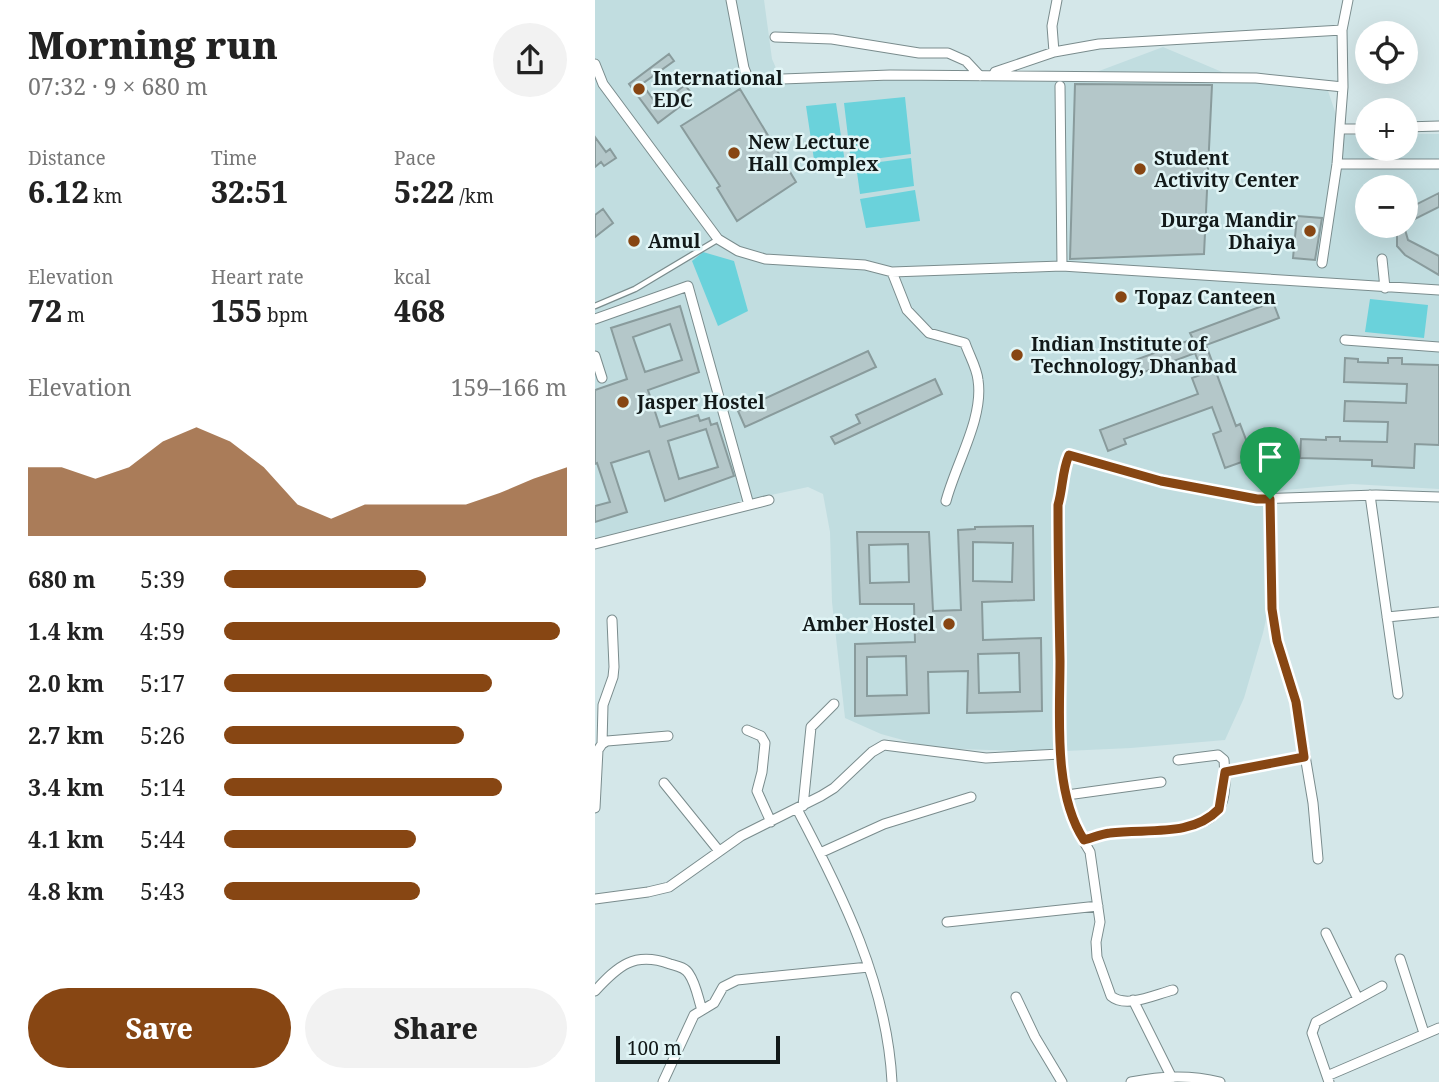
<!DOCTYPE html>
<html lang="en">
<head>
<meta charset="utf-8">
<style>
	body { margin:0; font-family:"Noto Serif",serif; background:#f2f2f2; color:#222; height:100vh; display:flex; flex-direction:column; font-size:26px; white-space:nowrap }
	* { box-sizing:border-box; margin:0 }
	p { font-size:23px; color:#767676 }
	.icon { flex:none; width:38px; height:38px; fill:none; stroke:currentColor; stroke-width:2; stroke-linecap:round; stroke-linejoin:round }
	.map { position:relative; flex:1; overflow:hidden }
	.details { display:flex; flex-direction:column; background:#fff; width:595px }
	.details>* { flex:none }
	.buttons { position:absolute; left:760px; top:21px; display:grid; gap:14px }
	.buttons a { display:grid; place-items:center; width:63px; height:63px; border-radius:50%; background:#fff; box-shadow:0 7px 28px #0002; font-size:35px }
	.scale { position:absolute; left:21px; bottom:18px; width:164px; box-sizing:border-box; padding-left:7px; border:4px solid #121919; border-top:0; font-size:19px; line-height:24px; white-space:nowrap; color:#121919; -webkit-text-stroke:5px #e1f5f6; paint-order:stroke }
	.pin { position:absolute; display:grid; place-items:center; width:60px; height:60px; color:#fff; margin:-72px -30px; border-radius:50% 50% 50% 0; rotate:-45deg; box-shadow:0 0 7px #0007 }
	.pin .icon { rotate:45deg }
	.round { display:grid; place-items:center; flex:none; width:74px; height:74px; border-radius:37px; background:#f2f2f2 }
	.overview { display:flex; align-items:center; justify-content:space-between; height:119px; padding:0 28px }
	h1 { font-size:38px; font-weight:800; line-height:52px }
	.stats { display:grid; grid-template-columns:repeat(3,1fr); gap:10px; height:119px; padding:7px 28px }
	.stats div { display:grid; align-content:center }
	.stats b { font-size:30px; font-weight:800 }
	.stats small { font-size:19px; font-weight:400 }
	.stats p { font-size:19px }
	.chart { height:196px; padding:14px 28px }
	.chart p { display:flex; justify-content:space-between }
	.chart svg { width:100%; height:126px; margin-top:7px; fill:#874613; opacity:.7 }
	.cta { display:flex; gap:14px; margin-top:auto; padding:14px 28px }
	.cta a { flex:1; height:80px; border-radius:42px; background:#874613; color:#fff; font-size:28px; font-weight:800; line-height:80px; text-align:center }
	.cta a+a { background:#f2f2f2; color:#222 }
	ul { padding:0 28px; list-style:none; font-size:23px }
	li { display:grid; grid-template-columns:112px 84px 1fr; align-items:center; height:52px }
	li i { height:18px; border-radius:9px; background:#874613 }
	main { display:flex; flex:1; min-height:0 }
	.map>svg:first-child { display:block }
	.built { fill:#c1dde0; fill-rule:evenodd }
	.green { fill:#6ad2db }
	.building { fill:#b4c7c9; stroke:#899b9c; stroke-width:2; fill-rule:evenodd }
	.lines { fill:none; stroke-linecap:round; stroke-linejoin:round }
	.service-casing { stroke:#7a8c8d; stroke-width:7 }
	.minor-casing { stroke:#7a8c8d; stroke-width:11 }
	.service { stroke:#fff; stroke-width:4.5 }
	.minor { stroke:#fff; stroke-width:9 }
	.route-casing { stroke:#fff; stroke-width:14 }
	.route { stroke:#874613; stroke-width:9 }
	.poi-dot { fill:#874613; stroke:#e1f5f6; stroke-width:2.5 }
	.labels { text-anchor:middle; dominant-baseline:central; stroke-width:5; stroke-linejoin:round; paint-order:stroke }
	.poi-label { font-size:19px; font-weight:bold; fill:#121919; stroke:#e1f5f6; text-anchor:start }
</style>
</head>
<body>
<main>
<section class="details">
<div class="overview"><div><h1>Morning run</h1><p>07:32 · 9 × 680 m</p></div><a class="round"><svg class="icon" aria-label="share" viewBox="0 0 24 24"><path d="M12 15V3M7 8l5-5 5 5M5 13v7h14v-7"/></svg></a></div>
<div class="stats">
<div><p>Distance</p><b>6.12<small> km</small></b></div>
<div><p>Time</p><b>32:51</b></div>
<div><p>Pace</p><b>5:22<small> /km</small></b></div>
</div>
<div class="stats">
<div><p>Elevation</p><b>72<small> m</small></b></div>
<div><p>Heart rate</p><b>155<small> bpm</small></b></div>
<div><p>kcal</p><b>468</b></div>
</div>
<div class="chart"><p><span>Elevation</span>159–166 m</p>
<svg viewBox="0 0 160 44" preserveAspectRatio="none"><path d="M0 44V20L10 20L20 24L30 20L40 11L50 6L60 11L70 20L80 33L90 38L100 33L110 33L120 33L130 33L140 29L150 24L160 20V44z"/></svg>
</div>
<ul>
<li><b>680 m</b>5:39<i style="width:59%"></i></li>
<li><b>1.4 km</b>4:59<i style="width:98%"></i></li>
<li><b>2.0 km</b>5:17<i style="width:78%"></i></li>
<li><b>2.7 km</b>5:26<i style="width:70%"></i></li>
<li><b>3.4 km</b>5:14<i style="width:81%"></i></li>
<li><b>4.1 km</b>5:44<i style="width:56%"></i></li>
<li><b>4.8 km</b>5:43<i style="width:57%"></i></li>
</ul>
<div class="cta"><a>Save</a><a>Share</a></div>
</section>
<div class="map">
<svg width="844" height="1082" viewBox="0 0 844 1082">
	<rect width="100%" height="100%" fill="#d4e7e9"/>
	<path class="built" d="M 0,0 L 169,0 L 177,59 L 188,84 L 315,79 L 455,82 L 480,80 L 568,47 L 646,80 L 733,91 L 748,135 L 772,135 L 772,149 L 810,149 L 810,134 L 844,134 L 844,489 L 757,484 L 690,490 L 679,493 L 682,517 L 682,569 L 668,633 L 649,698 L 630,740 L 536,748 L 448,752 L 337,748 L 286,734 L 250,718 L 237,602 L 235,532 L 228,494 L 213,487 L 125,506 L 0,540 ZM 772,187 L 810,187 L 810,226 L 772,226 Z"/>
	<path class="green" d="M 310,97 L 316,154 L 256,162 L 249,103 Z
		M 241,103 L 251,169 L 221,173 L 211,106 Z
		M 316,158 L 319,186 L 265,194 L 261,165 Z
		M 320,190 L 325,221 L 271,228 L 265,199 Z
		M 108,252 L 139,261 L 153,311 L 123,326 L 97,261 Z
		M 775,299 L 833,305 L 829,338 L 770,332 Z"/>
	<path class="building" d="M 74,54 L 79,61 L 47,84 L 63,106 L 90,85 L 96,93 L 93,96 L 95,99 L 63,123 L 34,84 Z
		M 480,84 L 617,85 L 609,254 L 475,259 Z
		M 145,89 L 201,182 L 142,221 L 122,188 L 125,186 L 86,126 Z
		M 0,137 L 11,152 L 15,149 L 21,158 L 9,166 L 6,162 L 0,167 Z
		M 844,193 L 844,207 L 810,224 L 810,210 Z
		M 8,209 L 18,223 L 0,237 L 0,215 Z
		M 702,216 L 727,218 L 720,260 L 698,258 Z
		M 802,226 L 809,226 L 813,240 L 844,256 L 844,275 L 810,255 L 802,246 Z
		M 678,302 L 684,318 L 611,345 L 641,426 L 645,424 L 658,458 L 630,468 L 618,434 L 626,431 L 617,407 L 529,439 L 531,444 L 513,451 L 505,430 L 603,394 L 597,378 L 608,374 L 600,353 L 544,374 L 540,360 L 598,339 L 595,333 Z
		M 85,306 L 104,372 L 53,390 L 65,427 L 103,415 L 105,421 L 114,418 L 116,425 L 122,423 L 139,476 L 70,501 L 54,451 L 16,463 L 32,512 L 0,522 L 0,506 L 15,502 L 2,463 L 0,464 L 0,390 L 32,379 L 16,328 ZM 75,324 L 87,360 L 50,372 L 38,337 ZM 111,429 L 123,467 L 84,479 L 73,441 Z
		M 273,351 L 281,367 L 150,427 L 143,411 Z
		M 750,358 L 763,359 L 763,362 L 793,363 L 793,358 L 807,358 L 807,364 L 844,365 L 844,445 L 820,444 L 819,468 L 777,466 L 777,460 L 705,458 L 706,439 L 731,440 L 731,437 L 745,437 L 745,441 L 792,442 L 793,422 L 749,421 L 750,401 L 811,403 L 812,384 L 749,382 Z
		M 340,379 L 347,394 L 240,444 L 236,437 L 265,423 L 261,415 Z
		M 438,526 L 439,600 L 387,602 L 388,640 L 446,638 L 447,711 L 372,713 L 373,671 L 333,672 L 334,713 L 260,716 L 260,644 L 320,642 L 319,604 L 265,604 L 262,532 L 334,532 L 338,611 L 366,610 L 363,530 L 380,529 L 380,527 ZM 378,542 L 418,543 L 417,582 L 378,581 ZM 313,544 L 314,582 L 275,583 L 274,545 ZM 424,653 L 425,692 L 384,693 L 383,654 ZM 311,656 L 312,695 L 272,696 L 272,657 Z"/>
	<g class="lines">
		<g class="service-casing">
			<path id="service" d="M 0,306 L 40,289 L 122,240"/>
		</g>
		<g class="minor-casing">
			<path id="minor" d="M 136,0 L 149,68 L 153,78 L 161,80 L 295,75 L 661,78 L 748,87
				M 180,37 L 237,39 L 324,53 L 353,53 L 371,61 L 385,76
				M 459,52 L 457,26 L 462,0
				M 0,64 L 8,84 L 123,239 L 143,251 L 170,259 L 270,265 L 297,272 L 467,266 L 844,290
				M 400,72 L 459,52 L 504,44 L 747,30
				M 465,86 L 467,266
				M 810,127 L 844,126
				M 745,129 L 772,129
				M 742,164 L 844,164
				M 787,259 L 790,288
				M 727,263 L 742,164 L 748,87 L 747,30 L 753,0
				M 297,272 L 312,310 L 334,333 L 370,343 C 374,355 382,368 383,380 C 389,418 361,463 351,501
				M 0,319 L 93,286 L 154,505
				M 750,340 L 844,347
				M 0,356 L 7,378
				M 775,495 L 803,694
				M 675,499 L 677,609 L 682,641 L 701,702 L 718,803 L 723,859
				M 0,544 L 174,500
				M 792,617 L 844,612
				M 152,730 L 166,736 L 170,743 L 167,772 L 162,791 L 176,822
				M 7,744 L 8,705 L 18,677 L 19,667 L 17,620
				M 630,772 L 710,757
				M 69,783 L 124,851
				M 472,795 L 566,782
				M 208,806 L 216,727 L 239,704
				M 0,808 L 3,750 L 7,744 L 12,741 L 73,736
				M 202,809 C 247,894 292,984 297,1082
				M 489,840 C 497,838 506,834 515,833 C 543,829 608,836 624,809 C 632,797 630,773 629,760 L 623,755 L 583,760
				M 225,853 L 289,824 L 376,797
				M 0,899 L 53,892 L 74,887 L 146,836 L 226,796 L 239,788 L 277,752 L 289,745 L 391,758 L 465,754
				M 352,922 L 503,906
				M 731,933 L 763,999
				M 805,959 L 829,1033
				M 578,990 C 561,994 531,1009 516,996 L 502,957 L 501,942 L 505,922 L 495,852 L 482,830 L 474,808 L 465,754 L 463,505 C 468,488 467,471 474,455 L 567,480 L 662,499 L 781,495 L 844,497
				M 0,991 C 23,966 39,951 75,964 C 82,966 90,967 94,974 C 101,984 103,998 107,1010
				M 421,997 L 440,1037 L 467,1082
				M 538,1000 L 577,1078
				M 732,1076 L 844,1028
				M 68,1082 L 99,1015 L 119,1003 L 128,987 L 142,980 L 274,967
				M 536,1082 C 565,1076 597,1075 625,1082
				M 734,1082 L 717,1033 L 721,1022 L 787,986"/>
		</g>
		<use href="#service" class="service"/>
		<use href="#minor" class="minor"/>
	</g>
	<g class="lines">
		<g class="route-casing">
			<path id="route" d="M 474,455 L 566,481 L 662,499 L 675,499 L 677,609 L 682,641 L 701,702 L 709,757 L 630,772 L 624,809 C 596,838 551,828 515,833 C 506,834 497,838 489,840 C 458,793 465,716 465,661 C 464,609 463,557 463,505 C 468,488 467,471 474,455 Z"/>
		</g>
		<use href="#route" class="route"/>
	</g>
	<g class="poi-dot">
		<circle cx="44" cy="89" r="7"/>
		<circle cx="139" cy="153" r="7"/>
		<circle cx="545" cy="169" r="7"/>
		<circle cx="715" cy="231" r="7"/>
		<circle cx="39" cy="241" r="7"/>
		<circle cx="526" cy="297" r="7"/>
		<circle cx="422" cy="355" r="7"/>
		<circle cx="28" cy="402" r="7"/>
		<circle cx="354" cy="624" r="7"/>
	</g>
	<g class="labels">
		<g class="poi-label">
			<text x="58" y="78">International<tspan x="58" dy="22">EDC</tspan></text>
			<text x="153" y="142">New Lecture<tspan x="153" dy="22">Hall Complex</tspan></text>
			<text x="559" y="158">Student<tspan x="559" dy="22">Activity Center</tspan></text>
			<text x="701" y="220" text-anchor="end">Durga Mandir<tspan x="701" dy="22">Dhaiya</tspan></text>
			<text x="53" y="241">Amul</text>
			<text x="540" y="297">Topaz Canteen</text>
			<text x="436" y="344">Indian Institute of<tspan x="436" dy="22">Technology, Dhanbad</tspan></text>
			<text x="42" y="402">Jasper Hostel</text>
			<text x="340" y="624" text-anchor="end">Amber Hostel</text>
		</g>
	</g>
</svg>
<div class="buttons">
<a><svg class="icon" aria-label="locate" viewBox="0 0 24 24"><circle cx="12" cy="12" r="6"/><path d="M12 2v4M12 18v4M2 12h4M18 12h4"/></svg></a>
<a>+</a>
<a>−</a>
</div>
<div class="scale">100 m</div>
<div class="pin" style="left:675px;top:499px;background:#1e9e55"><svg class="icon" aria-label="arrive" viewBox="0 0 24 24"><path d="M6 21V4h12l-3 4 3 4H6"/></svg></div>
</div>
</main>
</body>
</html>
